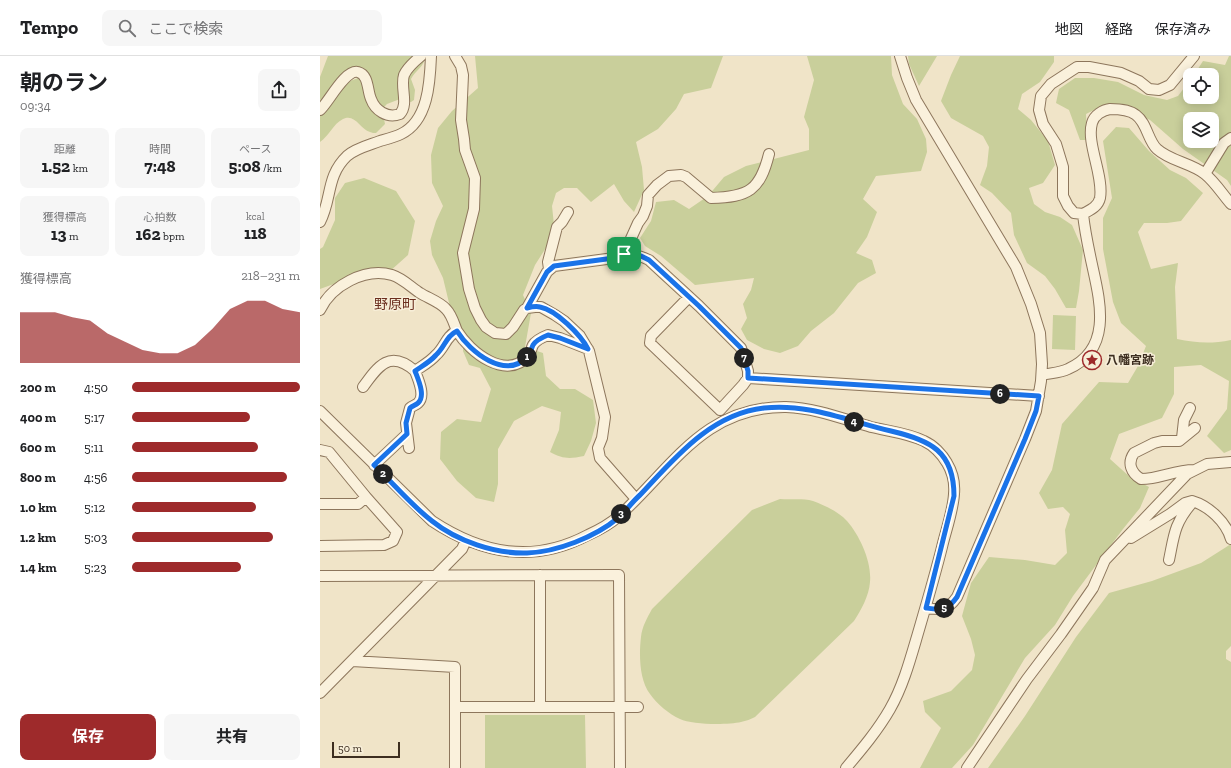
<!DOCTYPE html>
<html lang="ja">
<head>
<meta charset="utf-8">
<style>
	body { margin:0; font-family:"Zilla Slab","Noto Sans JP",serif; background:#f6f6f6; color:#202124; height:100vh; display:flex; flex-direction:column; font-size:15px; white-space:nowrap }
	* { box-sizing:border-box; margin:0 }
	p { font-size:13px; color:#757577 }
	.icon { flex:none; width:22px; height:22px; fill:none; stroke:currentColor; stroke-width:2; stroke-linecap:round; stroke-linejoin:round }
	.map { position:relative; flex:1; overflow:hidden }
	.details { display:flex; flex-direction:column; background:#fff; width:320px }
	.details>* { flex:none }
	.buttons { position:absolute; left:863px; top:12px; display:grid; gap:8px }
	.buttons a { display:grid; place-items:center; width:36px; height:36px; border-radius:8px; background:#fff; box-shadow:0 2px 10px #0003; font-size:20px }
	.scale { position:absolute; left:12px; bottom:10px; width:68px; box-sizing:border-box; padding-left:4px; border:2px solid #3d2e20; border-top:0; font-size:11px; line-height:14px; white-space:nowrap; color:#3d2e20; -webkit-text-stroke:3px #f7eed8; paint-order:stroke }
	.pin { position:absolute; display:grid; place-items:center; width:34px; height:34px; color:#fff; margin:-17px; border-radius:8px; box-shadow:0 2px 6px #0006 }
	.km { position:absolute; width:20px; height:20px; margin:-10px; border-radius:50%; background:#222; color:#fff; font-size:11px; line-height:20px; text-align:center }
	.round { display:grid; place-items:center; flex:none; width:42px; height:42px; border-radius:8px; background:#f6f6f6 }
	.head { display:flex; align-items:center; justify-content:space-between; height:68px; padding:0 20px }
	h1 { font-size:22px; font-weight:700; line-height:30px }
	.stats { display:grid; grid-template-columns:repeat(3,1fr); gap:6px; height:68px; padding:4px 20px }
	.stats div { display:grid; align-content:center; border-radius:8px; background:#f6f6f6; text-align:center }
	.stats b { font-size:17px; font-weight:700 }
	.stats small { font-size:11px; font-weight:400 }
	.stats p { font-size:11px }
	.chart { height:112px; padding:8px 20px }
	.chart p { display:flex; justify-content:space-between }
	.chart svg { width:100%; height:72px; margin-top:4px; fill:#9e2a2b; opacity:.7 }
	.cta { display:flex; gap:8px; margin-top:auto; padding:8px 20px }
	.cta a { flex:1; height:46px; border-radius:8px; background:#9e2a2b; color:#fff; font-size:16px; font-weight:700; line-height:46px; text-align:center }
	.cta a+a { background:#f6f6f6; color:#202124 }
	ul { padding:0 20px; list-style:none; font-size:13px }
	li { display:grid; grid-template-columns:64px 48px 1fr; align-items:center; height:30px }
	li i { height:10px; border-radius:5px; background:#9e2a2b }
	header { display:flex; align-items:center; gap:24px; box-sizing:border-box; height:56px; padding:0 20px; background:#fff; border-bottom:1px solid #e0e0e0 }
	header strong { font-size:19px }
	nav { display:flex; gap:22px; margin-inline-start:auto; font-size:14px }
	.search { width:280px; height:36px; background:#f6f6f6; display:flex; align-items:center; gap:10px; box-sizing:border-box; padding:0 14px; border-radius:8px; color:#757577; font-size:15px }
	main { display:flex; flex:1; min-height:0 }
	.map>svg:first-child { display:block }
	.green { fill:#c9cf9b; fill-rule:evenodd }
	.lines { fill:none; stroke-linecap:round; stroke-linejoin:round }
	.minor-casing { stroke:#8d765c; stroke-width:12 }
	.minor { stroke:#faf1dc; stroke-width:10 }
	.route-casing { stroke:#fff; stroke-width:8 }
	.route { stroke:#1a73e8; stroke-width:5 }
	.labels { text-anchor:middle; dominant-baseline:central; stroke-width:3; stroke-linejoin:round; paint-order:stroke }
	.poi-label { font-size:12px; font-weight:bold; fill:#3d2e20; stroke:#f7eed8; text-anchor:start }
	.quarter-label { font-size:14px; fill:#6b2e1e; stroke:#f7eed8 }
</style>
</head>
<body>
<header>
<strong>Tempo</strong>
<div class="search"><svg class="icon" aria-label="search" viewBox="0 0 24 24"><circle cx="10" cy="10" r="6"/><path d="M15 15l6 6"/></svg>ここで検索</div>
<nav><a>地図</a><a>経路</a><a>保存済み</a></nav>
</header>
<main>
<section class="details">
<div class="head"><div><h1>朝のラン</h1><p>09:34</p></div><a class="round"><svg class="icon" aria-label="share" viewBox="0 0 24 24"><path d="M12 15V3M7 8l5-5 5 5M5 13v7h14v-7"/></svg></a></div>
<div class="stats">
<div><p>距離</p><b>1.52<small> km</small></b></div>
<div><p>時間</p><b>7:48</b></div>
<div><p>ペース</p><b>5:08<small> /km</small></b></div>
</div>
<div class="stats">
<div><p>獲得標高</p><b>13<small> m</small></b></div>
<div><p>心拍数</p><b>162<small> bpm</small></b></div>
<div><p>kcal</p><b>118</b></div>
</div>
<div class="chart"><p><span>獲得標高</span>218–231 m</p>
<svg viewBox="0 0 160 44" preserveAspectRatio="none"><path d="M0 44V13L10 13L20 13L30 16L40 18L50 26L60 31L70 36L80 38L90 38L100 33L110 23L120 11L130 6L140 6L150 11L160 13V44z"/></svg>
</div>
<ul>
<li><b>200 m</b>4:50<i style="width:100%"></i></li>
<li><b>400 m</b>5:17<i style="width:70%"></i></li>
<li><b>600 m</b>5:11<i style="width:75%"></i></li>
<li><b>800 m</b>4:56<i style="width:92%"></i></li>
<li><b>1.0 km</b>5:12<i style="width:74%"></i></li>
<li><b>1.2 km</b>5:03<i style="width:84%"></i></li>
<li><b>1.4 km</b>5:23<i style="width:65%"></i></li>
</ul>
<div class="cta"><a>保存</a><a>共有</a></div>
</section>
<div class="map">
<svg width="911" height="712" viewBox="0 0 911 712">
	<rect width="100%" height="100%" fill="#f0e4c8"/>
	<path class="green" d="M 8,0 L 105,0 C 105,11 95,14 91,23 L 95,34 L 94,44 L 91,46 L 80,43 L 67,48 L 62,53 L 65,68 L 56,77 C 54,77 52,77 50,76 C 40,73 35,57 23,63 C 13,68 9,80 0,86 L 0,60 L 23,31 L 30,25 L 41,21 L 43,15 L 0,44 L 0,21 Z
		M 155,0 L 403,0 L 391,32 L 364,38 L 356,53 L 338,73 L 316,86 L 322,111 L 324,134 L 314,156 L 304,145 L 294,128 L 271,146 L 257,132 L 244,132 L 236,137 L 232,150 L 234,169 L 229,187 L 215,209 L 203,239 L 211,257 L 205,291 L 223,297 L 226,320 L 240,333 L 255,333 L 273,344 L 276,367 L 271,385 L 264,400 C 249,403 243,403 230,396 L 239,374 L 241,356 L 222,350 L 194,365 L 178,393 L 178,428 L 174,446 L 156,442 L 137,425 L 120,403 L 121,376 L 137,363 L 161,366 L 171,333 L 160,312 L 149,309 L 143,295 L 144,279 L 130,251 L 123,222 L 112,199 L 110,185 L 116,165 L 123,150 L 112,127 L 111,99 L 118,72 L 132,55 L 158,32 Z
		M 487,0 L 571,0 L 572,19 L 583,48 L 597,63 L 606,83 L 607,96 L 601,115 L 556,120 L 543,143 L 557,156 L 547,181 L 536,197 L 552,204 L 556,217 L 538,227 L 514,257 L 491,275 L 478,290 L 460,297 L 444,293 L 427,284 L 421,273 L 427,262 L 423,248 L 431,234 L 434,222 L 375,229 L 341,200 L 325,190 L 320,182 L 331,165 L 336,146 L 354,144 L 369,153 L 388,140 L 404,121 L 426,110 L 489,94 L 489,73 L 484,61 L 494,24 Z
		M 588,0 L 617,0 L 599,30 L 589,8 Z
		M 640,0 L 734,0 L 734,6 L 720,26 L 702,38 L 698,53 L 711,64 L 728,85 L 735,109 L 723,127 L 709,132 L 714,148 L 725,156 L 740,161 L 752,169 L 763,194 L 759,235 L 756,252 L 746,252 L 735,233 L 725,220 L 707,207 L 694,179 L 691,157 L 672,137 L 660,129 L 667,110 L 669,91 L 663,80 L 631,62 L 621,45 L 631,19 Z
		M 909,0 L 911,0 L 911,130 L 907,124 L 863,93 L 830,64 L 804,52 L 782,50 L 766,58 L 767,84 L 760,84 L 749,54 L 736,47 L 739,33 L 755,22 L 774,22 L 798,26 L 824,39 L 847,44 L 858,40 L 870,24 L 870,41 L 892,41 L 892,19 L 874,19 L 883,5 L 905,9 ZM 870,63 L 892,63 L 892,85 L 870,85 Z
		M 796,71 L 809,72 L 829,95 L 850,114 L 866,122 L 883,137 L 861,165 L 847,167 L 824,167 L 818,176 L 831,213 L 858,207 L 855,231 L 857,283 C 876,287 891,288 911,284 L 911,394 L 904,397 L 887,380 L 907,353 L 909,325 L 881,309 L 854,311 L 854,338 L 842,362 L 799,378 L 790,403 L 810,421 L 829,431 L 820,452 L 803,473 L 753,540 L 735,569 L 705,602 L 653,689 L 632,712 L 600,712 L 621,672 L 605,656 L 603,645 L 631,635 L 652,614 L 655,599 L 651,583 L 642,560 L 651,527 L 669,501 L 705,504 L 735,509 L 747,497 L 745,474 L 750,458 L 743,451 L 728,453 L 719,437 L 732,414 L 742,368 L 779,326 L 808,327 L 818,310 L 826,290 L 801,267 L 793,246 L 783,193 L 783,162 L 792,142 L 783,85 Z
		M 44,122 L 76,135 L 95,165 L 88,199 L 69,216 L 42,214 L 22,225 L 0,233 L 0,193 L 3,191 L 15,164 L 15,142 L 25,127 Z
		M 733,259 L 756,260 L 755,294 L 732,293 Z
		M 460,443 C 470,444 483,442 493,445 C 504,449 519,456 527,465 C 540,480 552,506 550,526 C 549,540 541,554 534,565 L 435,661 C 431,663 426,665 421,666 C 408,669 372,669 360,663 C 349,658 337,648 330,638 C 319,623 319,598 321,581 C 322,571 327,562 332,553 L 432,454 Z
		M 911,488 L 911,590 L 906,595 L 906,603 L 911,606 L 911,712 L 668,712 L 705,660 L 756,581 L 789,537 L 832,525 L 881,507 Z
		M 165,659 L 265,659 L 266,712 L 165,712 Z"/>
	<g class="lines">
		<g class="minor-casing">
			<path id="minor" d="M 135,0 L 141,10 L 143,19 L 141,64 L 144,83 L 145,94 L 155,122 L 154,153 L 143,197 L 149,233 L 155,252 L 161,264 L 166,271 L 175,277 L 186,278 L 193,271 L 204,254 L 207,252 L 215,251 L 221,251 L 235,259 L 244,265 L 260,280 L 269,295 L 285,361 L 282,382 L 278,392 L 280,402 L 316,443
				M 580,0 L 587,22 L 596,44 L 696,211 L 711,248 L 720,277 L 722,308 L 721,325 L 716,355 L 705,383 L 637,541 C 627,555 622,554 606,552
				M 874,0 L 850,29 L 839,34 L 829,33 L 819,25 L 801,17 L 769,11 L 757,11 L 731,28 L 721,40 L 719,54 L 723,68 L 736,88 L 743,111 L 743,140 L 748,150 L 754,157 L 763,158 C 770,154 778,151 780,142 C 784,120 766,87 772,67 C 774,59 783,54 790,53 C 799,53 810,54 816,59 C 827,67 828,85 837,93 C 850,105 871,107 885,118 C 895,126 903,139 911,148
				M 0,54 C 9,46 25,13 38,16 C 49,19 47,34 51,43 C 55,54 67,63 80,58 C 89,48 80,31 84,19 C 87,12 95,5 101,0
				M 885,118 L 904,87 L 911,82
				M 0,166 C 12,143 6,120 27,100 C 36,92 50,89 60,85 C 67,83 75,81 81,78 C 108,65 110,27 111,0
				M 304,198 L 318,167 L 323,160 L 327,150 L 328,139 L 337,129 L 349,120 L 361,119 L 366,121 L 391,142 C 429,141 440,134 449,98
				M 229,213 L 228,206 L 237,171 L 242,166 L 248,156
				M 207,252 L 227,216 L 234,210 L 294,202 C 307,197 317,198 329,204 L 379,250 L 421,292 L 428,315 L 428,322 L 423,329 L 400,354 L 330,287 L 331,280 L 369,241
				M 0,254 C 11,230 45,211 72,219 C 82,222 91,231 100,237 C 108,242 120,246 126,253 C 132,259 134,268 137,275 C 126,280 125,291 116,299 C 110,306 102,310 95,315 C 70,293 58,310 43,331
				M 137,275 C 150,296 186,325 208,300 C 211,297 211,293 213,289 C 216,284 223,281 228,279 L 240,282 L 268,293
				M 722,319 C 730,317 740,317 748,313 C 791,294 781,249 773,213 C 769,195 765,177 763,158
				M 428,322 L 719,340
				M 0,355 L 112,465 C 162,498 213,508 268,479 C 279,474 290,468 299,460 C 352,412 384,350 466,351 C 496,352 523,363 551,371 C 568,375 588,377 604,385 C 613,389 622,398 627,407 C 633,417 635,427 634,438 C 633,455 626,474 622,491 C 614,523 605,553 596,584 C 589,608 582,632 570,653 C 558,674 542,693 526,712
				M 862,382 L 864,364 L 870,352
				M 89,392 L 86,367 L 90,352 C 92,350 96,349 98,347 C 106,340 98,323 95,315
				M 0,394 L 9,396 L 46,441 L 77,476 L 73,485 L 64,489 L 0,490
				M 54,409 L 87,378
				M 874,414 C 854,414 840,423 821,423 C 811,417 807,407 814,397 L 834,387 L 842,385 L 859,385 L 875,372
				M 0,448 L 38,448 L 46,441
				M 811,482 L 850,458 L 865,447 L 872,445 C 889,450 906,466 911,483
				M 849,504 C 854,480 854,468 871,448
				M 220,519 L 220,651
				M 0,520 L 299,519 L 300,712
				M 32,605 L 135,611 L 135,712
				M 0,637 L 142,493 L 146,484
				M 135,651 L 318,651
				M 647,712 L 707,623 L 741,578 L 773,532 L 785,504 L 867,418 L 887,408 L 911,406"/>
		</g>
		<use href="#minor" class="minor"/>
	</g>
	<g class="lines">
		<g class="route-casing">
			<path id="route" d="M 304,198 L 321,200 L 329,204 L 379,250 L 421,292 L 428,315 L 428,322 L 719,340 L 716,355 L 705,383 L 637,541 C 627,555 622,554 606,552 L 634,440 C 634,395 610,384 571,375 C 528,365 488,347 444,352 C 390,358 354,403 320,439 C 312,446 306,455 298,462 C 275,481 237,496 207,497 C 175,498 137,485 112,465 C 91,449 73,427 54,409 L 87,378 L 86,367 L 90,352 C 92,350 96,349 98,347 C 106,340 98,323 95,315 C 102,310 110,306 116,299 C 125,291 126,280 137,275 C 150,296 186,325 208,300 C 211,297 211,293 213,289 C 216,284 223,281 228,279 L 240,282 L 268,293 C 261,279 236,254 220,251 C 216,250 211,251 207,252 L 227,216 L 234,210 L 294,202 Z"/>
		</g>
		<use href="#route" class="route"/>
	</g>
	<defs>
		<g id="sight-ring" transform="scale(1)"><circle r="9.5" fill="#f7eed8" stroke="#9e2a2b" stroke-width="1.5"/><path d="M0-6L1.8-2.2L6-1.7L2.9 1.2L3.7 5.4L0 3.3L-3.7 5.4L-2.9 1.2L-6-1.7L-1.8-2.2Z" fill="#9e2a2b"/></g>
	</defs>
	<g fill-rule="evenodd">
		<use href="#sight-ring" x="772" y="304"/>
	</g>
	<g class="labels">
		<g class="poi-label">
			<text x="786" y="304">八幡宮跡</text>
		</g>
		<g class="quarter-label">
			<text x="75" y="248">野原町</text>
		</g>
	</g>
</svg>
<div class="buttons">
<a><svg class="icon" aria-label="locate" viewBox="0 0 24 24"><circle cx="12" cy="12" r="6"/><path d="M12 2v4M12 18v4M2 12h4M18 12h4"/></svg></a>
<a><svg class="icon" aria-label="layers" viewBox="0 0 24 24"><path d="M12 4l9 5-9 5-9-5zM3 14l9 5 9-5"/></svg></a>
</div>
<div class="scale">50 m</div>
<div class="pin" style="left:304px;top:198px;background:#1e9e55"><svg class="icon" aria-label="arrive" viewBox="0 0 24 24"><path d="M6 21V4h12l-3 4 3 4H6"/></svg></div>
<b class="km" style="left:207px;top:301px">1</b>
<b class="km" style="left:63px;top:418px">2</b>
<b class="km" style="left:301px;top:458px">3</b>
<b class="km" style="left:534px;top:366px">4</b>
<b class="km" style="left:624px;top:552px">5</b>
<b class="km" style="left:680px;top:338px">6</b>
<b class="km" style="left:424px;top:302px">7</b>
</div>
</main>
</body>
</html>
